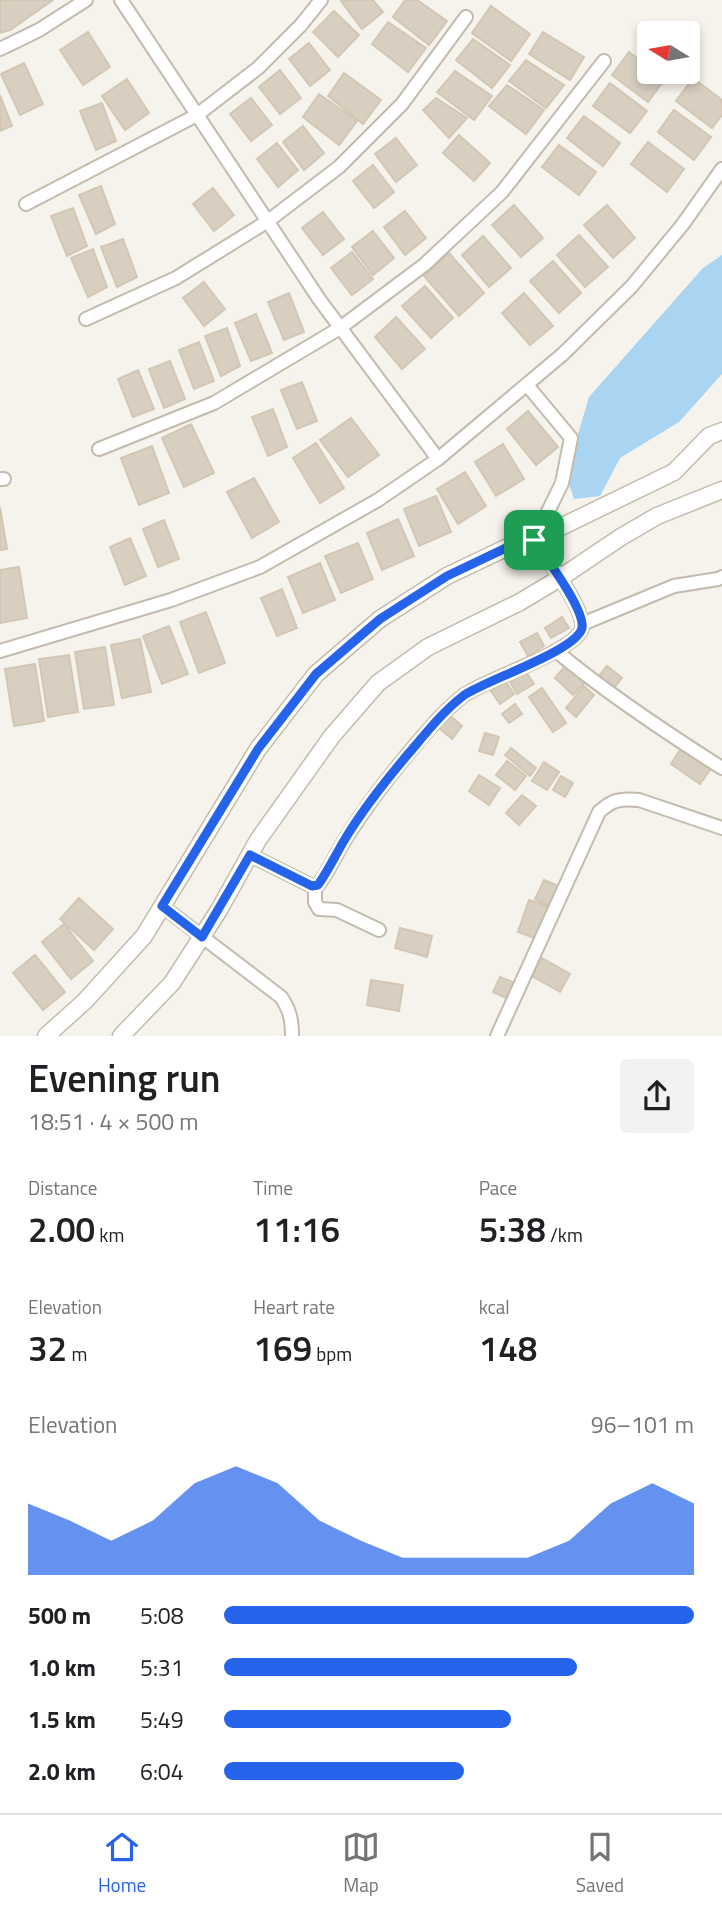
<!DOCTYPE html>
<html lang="en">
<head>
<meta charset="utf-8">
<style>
	body { margin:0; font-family:"Titillium Web",sans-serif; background:#f2f2f2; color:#202124; height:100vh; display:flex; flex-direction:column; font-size:26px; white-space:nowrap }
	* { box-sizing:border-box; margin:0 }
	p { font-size:23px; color:#757577 }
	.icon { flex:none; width:38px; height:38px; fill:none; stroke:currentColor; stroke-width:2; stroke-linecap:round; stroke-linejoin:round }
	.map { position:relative; height:1036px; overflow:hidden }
	.details { display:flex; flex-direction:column; background:#fff; flex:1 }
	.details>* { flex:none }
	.needle { width:46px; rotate:281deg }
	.tools { position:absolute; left:637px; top:21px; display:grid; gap:14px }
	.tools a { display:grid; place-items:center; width:63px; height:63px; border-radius:7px; background:#fff; box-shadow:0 4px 10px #0003; font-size:35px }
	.pin { position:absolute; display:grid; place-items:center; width:60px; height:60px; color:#fff; margin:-30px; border-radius:14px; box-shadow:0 4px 10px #0006 }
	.round { display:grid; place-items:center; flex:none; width:74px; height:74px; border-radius:7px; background:#f2f2f2 }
	.overview { display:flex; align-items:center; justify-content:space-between; height:119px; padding:0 28px }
	h1 { font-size:38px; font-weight:600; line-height:52px }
	.figures { display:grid; grid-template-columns:repeat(3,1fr); gap:10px; height:119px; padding:7px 28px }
	.figures div { display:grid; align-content:center }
	.figures b { font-size:35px; font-weight:600 }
	.figures small { font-size:19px; font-weight:400 }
	.figures p { font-size:19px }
	.chart { height:196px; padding:14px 28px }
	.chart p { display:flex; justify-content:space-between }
	.chart svg { width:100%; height:126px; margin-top:7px; fill:#2563eb; opacity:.7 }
	ul { padding:0 28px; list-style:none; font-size:23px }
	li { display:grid; grid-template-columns:112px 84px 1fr; align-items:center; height:52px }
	li i { height:18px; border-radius:9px; background:#2563eb }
	.tab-bar { display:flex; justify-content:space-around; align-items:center; height:98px; border-top:2px solid #e0e0e0; background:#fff; font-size:19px; color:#757577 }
	.tab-bar a { display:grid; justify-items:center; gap:4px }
	.tab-bar .selected { color:#2563eb }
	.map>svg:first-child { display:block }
	.water { fill:#a9d4f2 }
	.building { fill:#d8cfc1; stroke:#d3c7b4; stroke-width:2 }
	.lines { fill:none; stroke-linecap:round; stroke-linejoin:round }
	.minor-casing { stroke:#c2bbae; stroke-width:16 }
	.tertiary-casing { stroke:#c2bbae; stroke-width:19 }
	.minor { stroke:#fff; stroke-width:12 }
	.tertiary { stroke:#fff; stroke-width:16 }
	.route-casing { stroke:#fff; stroke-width:14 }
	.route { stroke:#2563eb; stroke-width:9 }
</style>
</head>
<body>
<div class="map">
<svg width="722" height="1036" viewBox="0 0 722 1036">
	<rect width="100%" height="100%" fill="#f6f3ec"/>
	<path class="water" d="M 722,255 L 722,374 L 679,422 L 620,458 L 600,496 L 574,499 L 566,475 L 589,397 L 703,268 Z"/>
	<path class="building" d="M 0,0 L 53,0 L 10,30 L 0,33 Z
		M 343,0 L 373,0 L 383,12 L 362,29 L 341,1 Z
		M 405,0 L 417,0 L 447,21 L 429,45 L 393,17 Z
		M 491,6 L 530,34 L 511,61 L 472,33 Z
		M 334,11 L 359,35 L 338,57 L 313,32 Z
		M 388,22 L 426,48 L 408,72 L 372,44 Z
		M 88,32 L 110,67 L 83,85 L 60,50 Z
		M 543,32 L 584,57 L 570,80 L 529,54 Z
		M 473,39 L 510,65 L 492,88 L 456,60 Z
		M 309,43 L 330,70 L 310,86 L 289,59 Z
		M 629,52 L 649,67 L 649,72 L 655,72 L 665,79 L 648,102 L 612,75 Z
		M 526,60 L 564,85 L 546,108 L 509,81 Z
		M 24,63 L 43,104 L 20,115 L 1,74 Z
		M 280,70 L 301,98 L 280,114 L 259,87 Z
		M 455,71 L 492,96 L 474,120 L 437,92 Z
		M 344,73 L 381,100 L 363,124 L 328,96 Z
		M 693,78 L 722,100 L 722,115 L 712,128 L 676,101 Z
		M 127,79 L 149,113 L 125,130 L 102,96 Z
		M 610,83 L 647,111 L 630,133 L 593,106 Z
		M 507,85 L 544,110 L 526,134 L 489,106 Z
		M 319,94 L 357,121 L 339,145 L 303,117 Z
		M 0,95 L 12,126 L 0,131 Z
		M 251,98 L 272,125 L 251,141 L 230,114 Z
		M 436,98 L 467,118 L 449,138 L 423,110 Z
		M 102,103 L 116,141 L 96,150 L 80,111 Z
		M 674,110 L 711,137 L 694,160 L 658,132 Z
		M 584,116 L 620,143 L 603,166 L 567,138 Z
		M 303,126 L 324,153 L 304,170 L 283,142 Z
		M 459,135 L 490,163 L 474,181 L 443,153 Z
		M 396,138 L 417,165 L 396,182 L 375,154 Z
		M 648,142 L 684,169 L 667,192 L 631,164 Z
		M 277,143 L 298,170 L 278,187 L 257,159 Z
		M 559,145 L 596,172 L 579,195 L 542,167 Z
		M 373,165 L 394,192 L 374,208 L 353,181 Z
		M 101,186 L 115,224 L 96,234 L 79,195 Z
		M 213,188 L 234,215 L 214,231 L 193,204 Z
		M 514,205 L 543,238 L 521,257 L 492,225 Z
		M 607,205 L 635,238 L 613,258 L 584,225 Z
		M 73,208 L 87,246 L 67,256 L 51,216 Z
		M 405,211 L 426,238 L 405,255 L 384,227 Z
		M 323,212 L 344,239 L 323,255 L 302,228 Z
		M 373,231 L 394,258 L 373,275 L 352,247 Z
		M 579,235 L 608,267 L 585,287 L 557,255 Z
		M 483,236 L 511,268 L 489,287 L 462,255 Z
		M 123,239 L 137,277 L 117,287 L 101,247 Z
		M 93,249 L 107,287 L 88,297 L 71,258 Z
		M 352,252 L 373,279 L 352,295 L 331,268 Z
		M 449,253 L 484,293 L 459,316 L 424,276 Z
		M 553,261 L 581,293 L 559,313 L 530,281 Z
		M 204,282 L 225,309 L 204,326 L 183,298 Z
		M 425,286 L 453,318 L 431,338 L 402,306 Z
		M 289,293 L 304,332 L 284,340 L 268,302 Z
		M 524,293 L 553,326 L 530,345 L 502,313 Z
		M 256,314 L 272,353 L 251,361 L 235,323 Z
		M 396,317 L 425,349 L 402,369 L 375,337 Z
		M 227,328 L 240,366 L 221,376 L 205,336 Z
		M 199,342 L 214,381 L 194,389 L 179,350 Z
		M 170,361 L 185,399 L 164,408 L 149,369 Z
		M 138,370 L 154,409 L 133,417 L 118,379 Z
		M 302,382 L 317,421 L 297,429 L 281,390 Z
		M 273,409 L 287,447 L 268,456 L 252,417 Z
		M 528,411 L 558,447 L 536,465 L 507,429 Z
		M 351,418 L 379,455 L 348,477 L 320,440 Z
		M 191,424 L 214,473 L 184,487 L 162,438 Z
		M 316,443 L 344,488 L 320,503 L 293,458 Z
		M 503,444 L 524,479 L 496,496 L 475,462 Z
		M 152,446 L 169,493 L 139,505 L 121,458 Z
		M 465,472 L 486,506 L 458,524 L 437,489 Z
		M 254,478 L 279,522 L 252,538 L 227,492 Z
		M 436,496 L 451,532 L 419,546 L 404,509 Z
		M 0,507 L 7,549 L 0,550 Z
		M 398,519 L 414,556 L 382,570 L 367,533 Z
		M 164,520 L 179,559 L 158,567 L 143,529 Z
		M 130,538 L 146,576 L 125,585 L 110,547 Z
		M 358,543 L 373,579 L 341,593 L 325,556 Z
		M 320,563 L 335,600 L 303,613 L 288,577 Z
		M 19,567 L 27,618 L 0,623 L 0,570 Z
		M 282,589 L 297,628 L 277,636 L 261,598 Z
		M 206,612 L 225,663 L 199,673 L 180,622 Z
		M 562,617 L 569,628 L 551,638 L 545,628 Z
		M 169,626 L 188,674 L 162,684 L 143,636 Z
		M 537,633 L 544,646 L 528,656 L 520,642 Z
		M 140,639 L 151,692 L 122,698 L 111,645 Z
		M 105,647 L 114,705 L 84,709 L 75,652 Z
		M 69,655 L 78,712 L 48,717 L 39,659 Z
		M 35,664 L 44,721 L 14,726 L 5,669 Z
		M 566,665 L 585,682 L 573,695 L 555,678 Z
		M 607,666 L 622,678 L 613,689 L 598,677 Z
		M 526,672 L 534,684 L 517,694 L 510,682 Z
		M 505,681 L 514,694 L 500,704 L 491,691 Z
		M 584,686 L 594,695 L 576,717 L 566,708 Z
		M 542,688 L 566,723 L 553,732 L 529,697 Z
		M 515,704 L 522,714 L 509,723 L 502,714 Z
		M 448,714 L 462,726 L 452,739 L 438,727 Z
		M 485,733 L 499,737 L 493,755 L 479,751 Z
		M 682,747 L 712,767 L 700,784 L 671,764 Z
		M 511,748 L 536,768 L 530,776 L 505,755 Z
		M 507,761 L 526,776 L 515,790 L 496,775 Z
		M 544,762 L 559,772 L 547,790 L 532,781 Z
		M 479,775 L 500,788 L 489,805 L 469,791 Z
		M 561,776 L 573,783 L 565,797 L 553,790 Z
		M 522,795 L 536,806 L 519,825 L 506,813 Z
		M 544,880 L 559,886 L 550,906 L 535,899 Z
		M 79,898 L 113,929 L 94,950 L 60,919 Z
		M 529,900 L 550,907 L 539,940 L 518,932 Z
		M 64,924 L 93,961 L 71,979 L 42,942 Z
		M 400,928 L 432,936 L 427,957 L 395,948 Z
		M 35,955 L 65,992 L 43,1010 L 13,973 Z
		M 542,958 L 570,974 L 560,992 L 532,976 Z
		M 500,977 L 515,983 L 508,999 L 493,992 Z
		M 371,980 L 403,985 L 399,1011 L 367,1005 Z"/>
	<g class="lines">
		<g class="minor-casing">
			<path id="minor" d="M 121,0 L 319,299 L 438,459
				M 0,49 L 39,30 L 86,0
				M 26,204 L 197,115 L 258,68 L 301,25 L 321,0
				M 86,319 L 176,278 L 268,221 L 339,167 L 402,104 L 466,17
				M 99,449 L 214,403 L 340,328 L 424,265 L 502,192 L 604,61
				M 0,479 L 4,479
				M 582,624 L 674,586 L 718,579 L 722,577
				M 0,651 L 171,600 L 260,567 L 378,500 L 438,459 L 563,354 L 632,286 L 683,224 L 722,169
				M 556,651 C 608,694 665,732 722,768
				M 250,855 L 312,886 L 318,885 C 330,870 337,851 348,835 C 369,802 393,771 418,742 C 432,725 446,709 463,696 C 483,680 577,651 582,628 C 585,609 545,556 534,540 L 562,483 L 571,438 L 527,385
				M 315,886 L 315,902 L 319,909 L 337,910 L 379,930
				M 162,906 L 281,997 C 290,1010 292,1020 292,1036
				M 497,1036 L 599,812 C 612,800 620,798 639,800 L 722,828"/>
		</g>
		<g class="tertiary-casing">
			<path id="tertiary" d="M 46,1036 L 85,1001 L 144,936 L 258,749 L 316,674 L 380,619 L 447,576 L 512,545 L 534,540 L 674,472 L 709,436 L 722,431
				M 121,1036 L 172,983 L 219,910 L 258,840 L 332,736 L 378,683 L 428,647 L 520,602 L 560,578 L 621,537 L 657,516 L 722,490"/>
		</g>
		<use href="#minor" class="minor"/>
		<use href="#tertiary" class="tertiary"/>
	</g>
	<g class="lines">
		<g class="route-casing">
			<path id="route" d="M 534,540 C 545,557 585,609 582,628 C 577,651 483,681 463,696 C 445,710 430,728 415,746 C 390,775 365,806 345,839 C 336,854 328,871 318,885 L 312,886 L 250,855 L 202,937 L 162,906 L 258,749 L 316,674 L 380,619 L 447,576 L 512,545 Z"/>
		</g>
		<use href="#route" class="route"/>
	</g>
</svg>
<div class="tools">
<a><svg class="needle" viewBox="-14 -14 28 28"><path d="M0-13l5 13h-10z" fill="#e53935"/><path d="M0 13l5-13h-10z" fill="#757577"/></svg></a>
</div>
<div class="pin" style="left:534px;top:540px;background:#1e9e55"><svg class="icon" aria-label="arrive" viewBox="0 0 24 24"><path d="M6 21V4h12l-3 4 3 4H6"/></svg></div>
</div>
<section class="details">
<div class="overview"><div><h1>Evening run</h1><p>18:51 · 4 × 500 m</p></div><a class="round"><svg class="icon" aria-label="share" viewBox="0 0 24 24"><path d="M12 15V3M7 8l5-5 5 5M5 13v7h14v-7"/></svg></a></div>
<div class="figures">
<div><p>Distance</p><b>2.00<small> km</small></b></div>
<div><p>Time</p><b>11:16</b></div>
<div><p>Pace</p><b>5:38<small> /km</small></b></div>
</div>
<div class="figures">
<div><p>Elevation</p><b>32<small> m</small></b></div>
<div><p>Heart rate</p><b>169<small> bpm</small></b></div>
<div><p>kcal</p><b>148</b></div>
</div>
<div class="chart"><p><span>Elevation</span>96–101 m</p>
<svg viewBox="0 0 160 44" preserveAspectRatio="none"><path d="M0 44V19L10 25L20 32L30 25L40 12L50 6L60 12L70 25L80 32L90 38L100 38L110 38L120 38L130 32L140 19L150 12L160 19V44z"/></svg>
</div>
<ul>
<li><b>500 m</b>5:08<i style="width:100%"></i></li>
<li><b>1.0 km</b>5:31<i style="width:75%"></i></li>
<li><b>1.5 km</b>5:49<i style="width:61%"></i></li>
<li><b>2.0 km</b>6:04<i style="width:51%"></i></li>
</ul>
</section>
<nav class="tab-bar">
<a class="selected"><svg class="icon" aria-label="home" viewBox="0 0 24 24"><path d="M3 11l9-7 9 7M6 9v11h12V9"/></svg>Home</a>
<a><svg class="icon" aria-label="map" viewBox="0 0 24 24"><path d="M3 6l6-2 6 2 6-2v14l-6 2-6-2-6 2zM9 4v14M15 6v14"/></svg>Map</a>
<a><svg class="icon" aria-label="saved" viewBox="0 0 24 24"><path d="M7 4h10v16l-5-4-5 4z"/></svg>Saved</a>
</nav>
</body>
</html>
